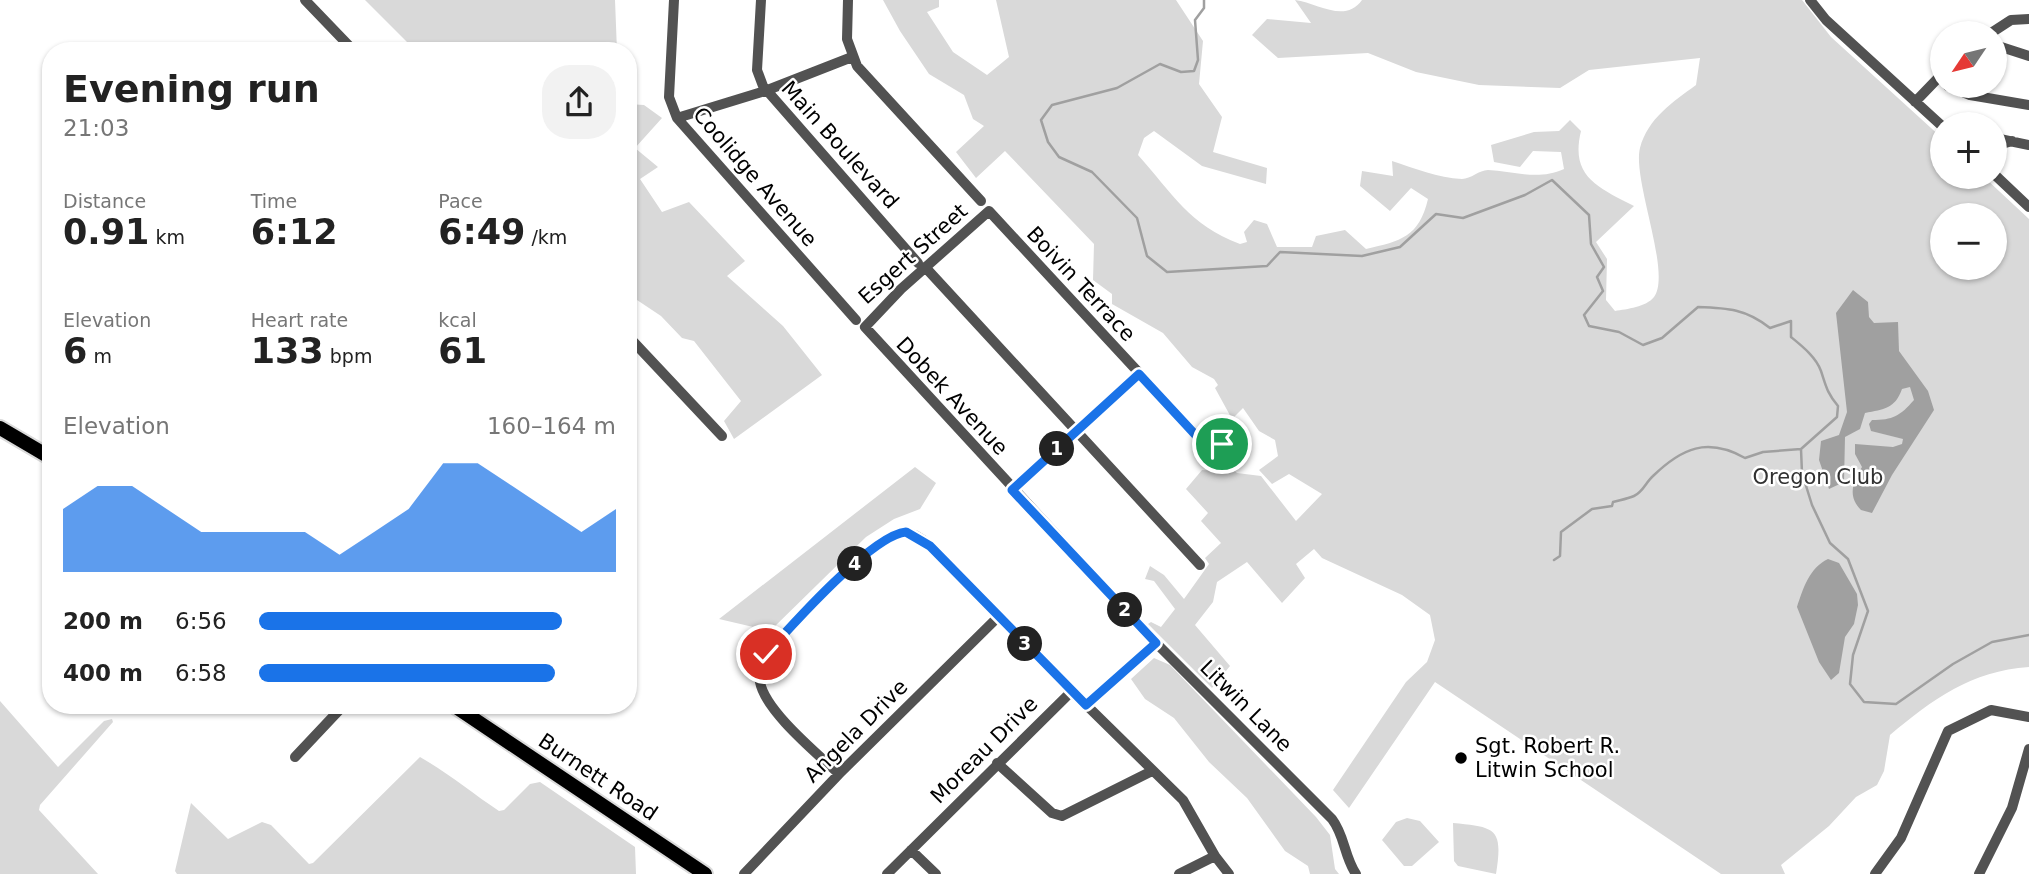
<!DOCTYPE html>
<html lang="en">
<head>
<meta charset="utf-8">
<style>
	body { margin:0; font-family:"DejaVu Sans",sans-serif; background:#f2f2f2; color:#222; height:100vh; display:flex; flex-direction:column; font-size:26px; white-space:nowrap }
	* { box-sizing:border-box; margin:0 }
	p { font-size:23px; color:#767676 }
	.icon { flex:none; width:38px; height:38px; fill:none; stroke:currentColor; stroke-width:2; stroke-linecap:round; stroke-linejoin:round }
	.map { position:relative; flex:1; overflow:hidden }
	.panel { position:absolute; left:42px; top:42px; width:595px; height:672px; display:flex; flex-direction:column; background:#fff; border-radius:28px; box-shadow:0 2px 5px #0004 }
	.panel>* { flex:none }
	.needle { width:46px; rotate:235deg }
	.fabs { position:absolute; left:1930px; top:21px; display:grid; gap:14px }
	.fabs a { display:grid; place-items:center; width:77px; height:77px; border-radius:50%; background:#fff; box-shadow:0 2px 5px #0004; font-size:35px }
	.pin { position:absolute; display:grid; place-items:center; width:60px; height:60px; color:#fff; margin:-30px; border:4px solid #fff; border-radius:50%; box-shadow:0 2px 7px #0007 }
	.km { position:absolute; width:35px; height:35px; margin:-18px; border-radius:50%; background:#222; color:#fff; font-size:19px; line-height:35px; text-align:center }
	.round { display:grid; place-items:center; flex:none; width:74px; height:74px; border-radius:28px; background:#f2f2f2 }
	.summary { display:flex; align-items:center; justify-content:space-between; height:119px; padding:0 21px }
	h1 { font-size:38px; font-weight:600; line-height:52px }
	.stats { display:grid; grid-template-columns:repeat(3,1fr); gap:10px; height:119px; padding:7px 21px }
	.stats div { display:grid; align-content:center }
	.stats b { font-size:35px; font-weight:600 }
	.stats small { font-size:19px; font-weight:400 }
	.stats p { font-size:19px }
	.chart { height:196px; padding:14px 21px }
	.chart p { display:flex; justify-content:space-between }
	.chart svg { width:100%; height:126px; margin-top:7px; fill:#1a73e8; opacity:.7 }
	ul { padding:0 21px; list-style:none; font-size:23px }
	li { display:grid; grid-template-columns:112px 84px 1fr; align-items:center; height:52px }
	li i { height:18px; border-radius:9px; background:#1a73e8 }
	.map>svg:first-child { display:block }
	.green { fill:#d9d9d9; fill-rule:evenodd }
	.water { fill:#a0a0a0 }
	.lines { fill:none; stroke-linecap:round; stroke-linejoin:round }
	.stream { stroke:#a0a0a0; stroke-width:2.5 }
	.major-casing { stroke:#dbdbdb; stroke-width:18 }
	.minor { stroke:#525252; stroke-width:10 }
	.major { stroke:#000; stroke-width:14 }
	.route-casing { stroke:#fff; stroke-width:14 }
	.route { stroke:#1a73e8; stroke-width:9 }
	.poi-dot { fill:#000; stroke:#fff; stroke-width:2.5 }
	.labels { text-anchor:middle; dominant-baseline:central; stroke-width:5; stroke-linejoin:round; paint-order:stroke }
	.street-label { font-size:21px; fill:#000; stroke:#fff }
	.park-label { font-size:21px; fill:#303030; stroke:#fff }
	.poi-label { font-size:21px; fill:#000; stroke:#fff; text-anchor:start }
</style>
</head>
<body>
<div class="map">
<svg width="2029" height="874" viewBox="0 0 2029 874">
	<rect width="100%" height="100%" fill="#fff"/>
	<path class="green" d="M 365,0 L 615,0 L 617,51 L 403,51 L 408,43 Z
		M 883,0 L 939,0 L 939,7 L 927,12 L 953,52 L 987,75 L 1009,57 L 996,0 L 1176,0 L 1203,41 L 1199,84 L 1222,117 L 1213,152 L 1267,168 L 1266,184 L 1202,166 L 1154,131 L 1144,138 L 1138,155 C 1173,194 1189,225 1240,244 L 1247,242 L 1244,232 L 1254,220 L 1267,224 L 1277,247 L 1312,247 L 1316,236 L 1345,230 L 1366,249 C 1401,241 1419,237 1428,199 L 1411,188 L 1390,211 L 1360,186 L 1362,171 L 1393,176 L 1392,161 C 1414,168 1438,178 1462,179 C 1471,179 1479,170 1488,170 C 1513,171 1538,181 1564,169 L 1561,152 L 1533,151 L 1520,167 L 1494,162 L 1491,145 L 1534,132 L 1559,131 L 1570,120 L 1581,131 C 1570,176 1597,187 1634,206 L 1596,242 L 1607,259 L 1606,300 L 1615,311 C 1627,309 1646,307 1654,297 C 1672,273 1632,179 1640,148 C 1648,118 1673,102 1696,85 L 1700,58 L 1589,70 L 1560,88 L 1479,85 L 1416,72 L 1368,53 L 1278,58 L 1252,35 L 1267,19 L 1311,23 L 1295,0 C 1318,3 1345,24 1362,0 L 1802,0 L 1831,37 L 1942,138 L 1942,177 L 1984,177 L 2029,219 L 2029,667 C 1971,671 1933,699 1890,735 L 1884,771 L 1877,785 L 1856,797 L 1829,826 L 1781,865 L 1785,874 L 1721,874 L 1435,682 L 1349,808 L 1333,790 L 1406,682 L 1427,662 L 1435,640 L 1430,615 L 1402,595 L 1322,558 L 1314,549 L 1296,564 L 1305,578 L 1282,603 L 1247,562 L 1217,582 L 1213,602 L 1195,625 L 1230,666 L 1212,688 L 1148,624 L 1151,622 L 1161,627 L 1175,609 L 1154,581 L 1145,579 L 1150,566 L 1164,575 L 1184,599 L 1209,564 L 1205,558 L 1221,543 L 1201,521 L 1208,513 L 1186,489 L 1202,470 L 1219,471 L 1226,463 L 1237,473 L 1261,476 L 1296,521 L 1322,494 L 1289,474 L 1272,484 L 1259,470 L 1278,456 L 1275,440 L 1259,431 L 1243,408 L 1232,419 L 1215,388 L 1218,385 L 1214,379 L 1192,367 L 1163,333 L 1112,304 L 1112,294 L 1093,280 L 1094,244 L 1005,151 L 976,178 L 956,152 L 984,126 L 973,119 L 964,95 L 929,74 L 900,31 ZM 1942,215 L 1995,215 L 1995,268 L 1942,268 Z
		M 628,104 L 644,105 L 662,118 L 635,148 L 658,167 L 640,179 L 662,212 L 689,202 L 745,261 L 727,276 L 783,326 L 822,375 L 734,439 L 724,421 L 741,401 L 694,341 L 682,338 L 661,316 L 628,294 Z
		M 915,467 L 936,483 L 920,509 L 894,519 L 866,537 L 770,631 L 719,619 Z
		M 1154,658 L 1170,665 L 1316,817 L 1330,835 L 1335,869 L 1339,874 L 1310,874 L 1308,866 L 1285,851 L 1247,798 L 1209,762 L 1174,718 L 1145,699 L 1131,679 Z
		M 0,701 L 58,767 L 104,721 L 112,719 L 113,722 L 40,805 L 39,810 L 98,874 L 0,874 Z
		M 420,757 C 448,773 472,793 499,811 L 504,810 L 530,784 L 540,782 L 635,847 L 636,874 L 177,874 L 175,871 L 191,803 L 228,839 L 262,822 L 271,825 L 309,864 L 313,863 Z
		M 1407,818 L 1420,821 L 1439,842 L 1412,866 L 1404,866 L 1382,840 L 1396,822 Z
		M 1453,823 C 1497,827 1503,829 1496,874 L 1458,866 L 1454,861 Z"/>
	<path class="water" d="M 1853,290 L 1868,302 L 1869,317 L 1874,323 L 1898,322 L 1899,351 L 1928,391 L 1934,410 L 1892,475 L 1872,513 L 1861,510 C 1847,496 1853,482 1862,467 L 1855,454 L 1855,444 L 1893,447 L 1902,444 L 1903,439 L 1871,431 L 1869,424 L 1872,420 C 1893,420 1900,416 1914,400 L 1910,387 L 1902,389 C 1895,409 1884,409 1865,413 L 1860,429 L 1845,437 L 1844,482 L 1829,489 L 1819,460 L 1821,441 L 1839,435 L 1847,412 L 1836,313 Z
		M 1828,559 L 1839,563 L 1857,594 L 1858,605 L 1854,624 L 1845,637 L 1839,673 L 1831,680 L 1819,662 L 1797,607 C 1803,589 1809,568 1828,559 Z"/>
	<g class="lines">
		<path class="stream" d="M 1204,0 L 1204,8 L 1195,20 L 1198,60 L 1194,71 L 1181,72 L 1160,64 L 1117,88 L 1052,105 L 1041,120 L 1048,142 L 1059,157 L 1092,172 L 1137,218 L 1147,256 L 1167,272 L 1267,266 L 1280,252 L 1362,256 L 1400,247 L 1436,214 L 1463,218 L 1525,195 L 1552,180 L 1589,215 L 1591,244 L 1604,267 L 1597,277 L 1603,291 L 1584,315 L 1589,326 L 1619,332 L 1643,345 L 1662,338 L 1698,307 C 1728,308 1746,309 1770,328 L 1791,321 L 1791,337 C 1802,346 1816,357 1821,371 C 1826,386 1827,393 1838,406 L 1837,417 L 1801,449 L 1802,473 L 1812,505 L 1830,543 L 1848,559 L 1868,611 L 1853,655 L 1850,684 L 1864,702 L 1896,704 L 1953,664 L 1992,642 L 2029,635
			M 1554,560 L 1560,556 L 1561,532 L 1592,509 L 1612,506 L 1613,502 C 1620,500 1627,499 1634,496 C 1643,492 1646,482 1653,476 C 1682,448 1707,437 1745,458 L 1763,452 L 1801,449"/>
		<g class="major-casing">
			<path id="major" d="M 0,428 L 51,458
				M 453,705 L 705,874"/>
		</g>
		<path class="minor" d="M 305,0 L 354,51
			M 674,0 L 669,97 L 677,118 L 856,320
			M 761,0 L 757,70 L 763,86 L 918,263
			M 848,0 L 847,39 L 857,66 L 981,201
			M 1810,0 L 1826,20 L 1942,126
			M 1991,33 L 2011,20 L 2029,19
			M 1995,45 L 2029,56
			M 1948,86 L 1970,95 L 2029,105
			M 1915,102 L 1942,74
			M 677,118 L 765,91 L 852,57
			M 1995,138 L 2029,145
			M 1995,155 L 2002,144 L 2012,141
			M 1995,175 L 2029,207
			M 925,267 L 1200,565
			M 628,336 L 722,436
			M1200 451a12 12 0 1 1 24 0a12 12 0 1 1-24 0Z
			M 1012,490 L 1139,374
			M 1156,643 L 865,327 L 901,289 L 989,211 L 1204,443
			M 1086,705 L 1156,643 L 1332,819 C 1345,836 1344,856 1356,874
			M 295,757 L 344,705
			M 997,763 L 1052,813 L 1062,816 L 1152,771
			M 839,774 C 818,754 765,711 760,682 C 758,673 760,664 765,657 C 779,634 878,535 902,533 C 913,531 923,539 930,546 L 1072,691
			M 911,850 L 936,874
			M 744,874 L 839,774 L 998,617
			M 887,874 L 1072,691 L 1183,800 L 1215,856
			M 1179,874 L 1215,856 L 1229,874
			M 1875,874 L 1901,838 L 1948,731 L 1991,710 L 2029,717
			M 1979,874 L 2012,808 L 2029,749"/>
		<use href="#major" class="major"/>
	</g>
	<g class="lines">
		<g class="route-casing">
			<path id="route" d="M 766,654 C 791,626 872,535 906,532 L 930,546 L 1086,705 L 1156,643 L 1012,490 L 1139,374 L 1203,443 L 1213,440 L 1222,444"/>
		</g>
		<use href="#route" class="route"/>
	</g>
	<circle class="poi-dot" cx="1461" cy="758" r="7"/>
	<g class="labels">
		<g class="street-label">
			<text transform="translate(840 145) rotate(48)">Main Boulevard</text>
			<text transform="translate(755 177) rotate(49)">Coolidge Avenue</text>
			<text transform="translate(913 254) rotate(-42)">Esgert Street</text>
			<text transform="translate(1081 284) rotate(47)">Boivin Terrace</text>
			<text transform="translate(952 396) rotate(47)">Dobek Avenue</text>
			<text transform="translate(1246 706) rotate(45)">Litwin Lane</text>
			<text transform="translate(856 731) rotate(-45)">Angela Drive</text>
			<text transform="translate(984 750) rotate(-45)">Moreau Drive</text>
			<text transform="translate(598 777) rotate(34)">Burnett Road</text>
		</g>
		<g class="park-label">
			<text x="1818" y="477">Oregon Club</text>
		</g>
		<g class="poi-label">
			<text x="1475" y="746">Sgt. Robert R.<tspan x="1475" dy="24">Litwin School</tspan></text>
		</g>
	</g>
</svg>
<div class="fabs">
<a><svg class="needle" viewBox="-14 -14 28 28"><path d="M0-13l5 13h-10z" fill="#e53935"/><path d="M0 13l5-13h-10z" fill="#767676"/></svg></a>
<a>+</a>
<a>−</a>
</div>
<div class="pin" style="left:1222px;top:444px;background:#1e9e55"><svg class="icon" aria-label="arrive" viewBox="0 0 24 24"><path d="M6 21V4h12l-3 4 3 4H6"/></svg></div>
<div class="pin" style="left:766px;top:654px;background:#d93025"><svg class="icon" aria-label="check" viewBox="0 0 24 24"><path d="M5 12l5 5 9-10"/></svg></div>
<b class="km" style="left:1057px;top:449px">1</b>
<b class="km" style="left:1125px;top:610px">2</b>
<b class="km" style="left:1025px;top:644px">3</b>
<b class="km" style="left:855px;top:564px">4</b>
<section class="panel">
<div class="summary"><div><h1>Evening run</h1><p>21:03</p></div><a class="round"><svg class="icon" aria-label="share" viewBox="0 0 24 24"><path d="M12 15V3M7 8l5-5 5 5M5 13v7h14v-7"/></svg></a></div>
<div class="stats">
<div><p>Distance</p><b>0.91<small> km</small></b></div>
<div><p>Time</p><b>6:12</b></div>
<div><p>Pace</p><b>6:49<small> /km</small></b></div>
</div>
<div class="stats">
<div><p>Elevation</p><b>6<small> m</small></b></div>
<div><p>Heart rate</p><b>133<small> bpm</small></b></div>
<div><p>kcal</p><b>61</b></div>
</div>
<div class="chart"><p><span>Elevation</span>160–164 m</p>
<svg viewBox="0 0 160 44" preserveAspectRatio="none"><path d="M0 44V22L10 14L20 14L30 22L40 30L50 30L60 30L70 30L80 38L90 30L100 22L110 6L120 6L130 14L140 22L150 30L160 22V44z"/></svg>
</div>
<ul>
<li><b>200 m</b>6:56<i style="width:85%"></i></li>
<li><b>400 m</b>6:58<i style="width:83%"></i></li>
</ul>
</section>
</div>
</body>
</html>
